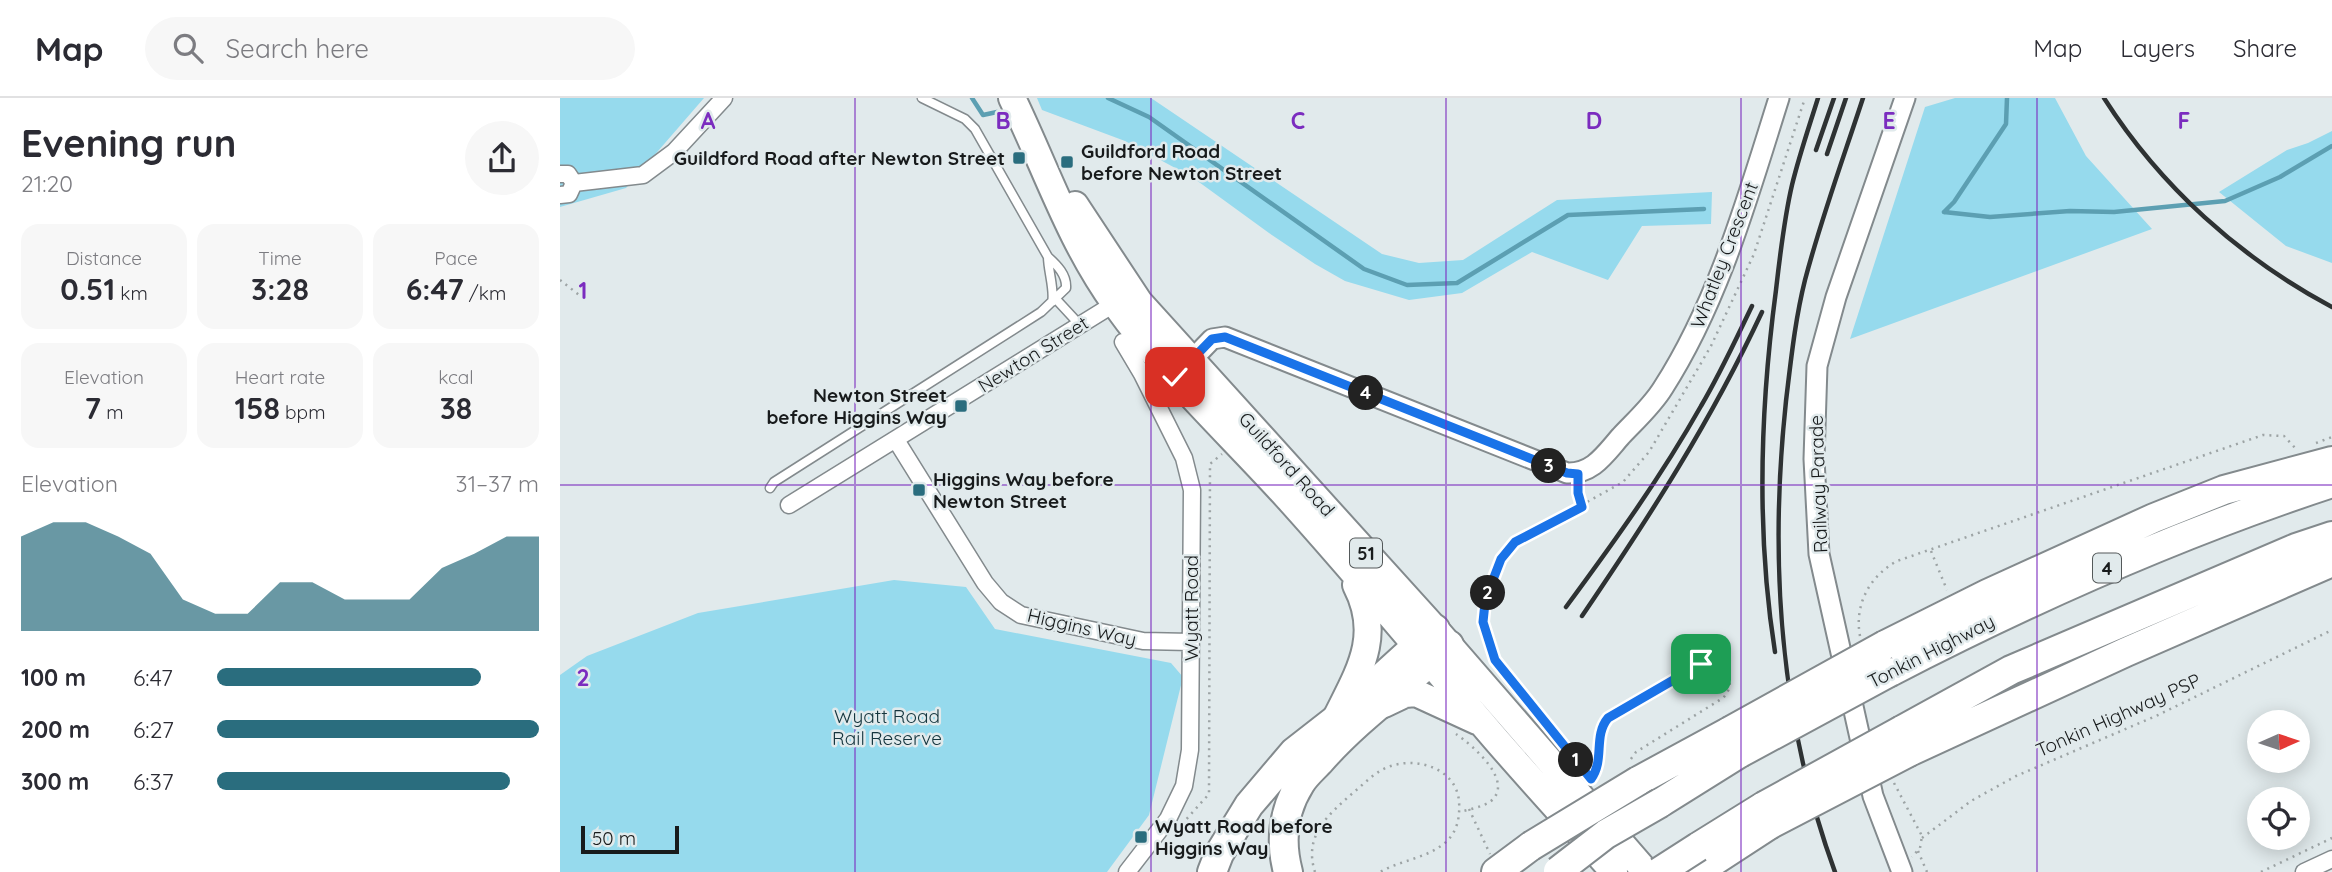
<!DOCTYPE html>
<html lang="en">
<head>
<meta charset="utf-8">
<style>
	body { margin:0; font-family:Quicksand,sans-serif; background:#f7f7f7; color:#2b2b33; height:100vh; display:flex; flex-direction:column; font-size:26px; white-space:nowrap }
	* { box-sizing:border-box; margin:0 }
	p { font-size:23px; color:#7c7c81 }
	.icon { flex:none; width:38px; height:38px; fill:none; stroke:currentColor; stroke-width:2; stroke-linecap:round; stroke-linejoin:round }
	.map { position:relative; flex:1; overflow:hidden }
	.details { display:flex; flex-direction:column; background:#fff; width:560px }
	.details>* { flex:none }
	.needle { width:46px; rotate:87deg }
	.fabs { position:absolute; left:1687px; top:612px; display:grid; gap:14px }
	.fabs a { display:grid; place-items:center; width:63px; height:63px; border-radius:50%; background:#fff; box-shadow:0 4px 18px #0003; font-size:35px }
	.scale { position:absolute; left:21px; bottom:18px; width:98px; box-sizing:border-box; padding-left:7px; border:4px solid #181b1c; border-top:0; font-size:19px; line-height:24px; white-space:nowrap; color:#181b1c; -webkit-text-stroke:5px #e1eaec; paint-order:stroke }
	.pin { position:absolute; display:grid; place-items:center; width:60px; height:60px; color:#fff; margin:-30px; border-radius:14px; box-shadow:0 4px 10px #0006 }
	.km { position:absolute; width:35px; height:35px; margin:-18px; border-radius:50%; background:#222; color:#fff; font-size:19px; line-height:35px; text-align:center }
	.round { display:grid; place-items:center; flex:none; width:74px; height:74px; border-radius:37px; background:#f7f7f7 }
	.summary { display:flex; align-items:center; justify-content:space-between; height:119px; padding:0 21px }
	h1 { font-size:38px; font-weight:700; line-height:52px }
	.figures { display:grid; grid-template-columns:repeat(3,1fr); gap:10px; height:119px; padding:7px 21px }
	.figures div { display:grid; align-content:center; border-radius:18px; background:#f7f7f7; text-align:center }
	.figures b { font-size:30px; font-weight:700 }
	.figures small { font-size:19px; font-weight:400 }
	.figures p { font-size:19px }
	.chart { height:196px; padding:14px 21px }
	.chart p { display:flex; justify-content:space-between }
	.chart svg { width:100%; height:126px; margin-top:7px; fill:#2a6d7e; opacity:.7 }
	ul { padding:0 21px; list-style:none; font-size:23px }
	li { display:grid; grid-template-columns:112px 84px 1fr; align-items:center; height:52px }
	li i { height:18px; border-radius:9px; background:#2a6d7e }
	header { display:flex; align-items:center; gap:42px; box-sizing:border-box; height:98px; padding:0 35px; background:#fff; border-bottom:2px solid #e1e1e2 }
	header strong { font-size:33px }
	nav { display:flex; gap:38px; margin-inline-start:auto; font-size:24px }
	.search { width:490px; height:63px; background:#f7f7f7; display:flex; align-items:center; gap:18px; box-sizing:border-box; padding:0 24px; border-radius:38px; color:#7c7c81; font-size:26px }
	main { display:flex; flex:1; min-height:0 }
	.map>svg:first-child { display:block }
	.green { fill:#96daed }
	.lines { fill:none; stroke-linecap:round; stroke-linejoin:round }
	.stream { stroke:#5c9fb2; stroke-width:4.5 }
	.service-casing { stroke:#838a8d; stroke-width:11 }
	.minor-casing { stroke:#838a8d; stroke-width:19 }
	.tertiary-casing { stroke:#838a8d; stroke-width:23 }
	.trunk-casing { stroke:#838a8d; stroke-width:30 }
	.motorway-casing { stroke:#838a8d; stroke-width:32 }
	.path { stroke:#9da4a5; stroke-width:2.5; stroke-dasharray:2 5; stroke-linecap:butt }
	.service { stroke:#fff; stroke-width:8 }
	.minor { stroke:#fff; stroke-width:16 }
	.tertiary { stroke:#fff; stroke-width:19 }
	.trunk { stroke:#fff; stroke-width:26 }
	.motorway { stroke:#fff; stroke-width:28 }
	.rail { stroke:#2e3233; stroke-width:4.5 }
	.motorway-bridge-casing { stroke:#838a8d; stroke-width:32; stroke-linecap:butt }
	.motorway-bridge { stroke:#fff; stroke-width:28 }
	.route-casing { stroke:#fff; stroke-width:14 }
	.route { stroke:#1a73e8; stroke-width:9 }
	.grid { fill:none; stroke:#7b2cbf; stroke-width:2; stroke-opacity:0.55 }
	.poi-dot { fill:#2a6d7e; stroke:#e1eaec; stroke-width:2.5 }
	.labels { text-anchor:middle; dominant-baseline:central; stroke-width:5; stroke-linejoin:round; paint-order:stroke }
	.shield { fill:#e1eaec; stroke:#54595a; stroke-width:2 }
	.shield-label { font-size:18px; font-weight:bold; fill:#181b1c }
	.poi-label { font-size:19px; font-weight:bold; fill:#181b1c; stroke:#e1eaec; text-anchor:start }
	.street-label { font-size:19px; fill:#181b1c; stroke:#e1eaec }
	.park-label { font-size:19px; fill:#14353e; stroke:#e1eaec }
	.grid-label { font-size:23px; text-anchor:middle; font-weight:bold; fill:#7b2cbf; stroke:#e1eaec; stroke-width:5; stroke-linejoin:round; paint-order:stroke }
</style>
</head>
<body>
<header>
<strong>Map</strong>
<div class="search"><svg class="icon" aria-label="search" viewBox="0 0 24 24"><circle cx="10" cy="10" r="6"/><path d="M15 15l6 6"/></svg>Search here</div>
<nav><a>Map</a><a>Layers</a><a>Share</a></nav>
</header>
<main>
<section class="details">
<div class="summary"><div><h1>Evening run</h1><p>21:20</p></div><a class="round"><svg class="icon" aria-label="share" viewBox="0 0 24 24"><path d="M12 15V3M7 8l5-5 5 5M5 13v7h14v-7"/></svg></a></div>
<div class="figures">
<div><p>Distance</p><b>0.51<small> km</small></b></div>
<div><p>Time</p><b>3:28</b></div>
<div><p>Pace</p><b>6:47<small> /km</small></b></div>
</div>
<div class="figures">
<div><p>Elevation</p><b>7<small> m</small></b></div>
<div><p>Heart rate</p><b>158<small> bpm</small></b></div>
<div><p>kcal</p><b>38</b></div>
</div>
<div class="chart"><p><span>Elevation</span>31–37 m</p>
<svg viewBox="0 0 160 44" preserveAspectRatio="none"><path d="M0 44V11L10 6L20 6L30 11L40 17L50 33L60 38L70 38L80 27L90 27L100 33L110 33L120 33L130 22L140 17L150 11L160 11V44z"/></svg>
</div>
<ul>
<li><b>100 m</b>6:47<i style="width:82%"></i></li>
<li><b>200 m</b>6:27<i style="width:100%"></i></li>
<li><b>300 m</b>6:37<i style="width:91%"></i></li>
</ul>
</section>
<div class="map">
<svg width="1772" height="774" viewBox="0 0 1772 774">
	<rect width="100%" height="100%" fill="#e1eaec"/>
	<path class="green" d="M 0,0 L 144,0 L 66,90 L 0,109 Z
		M 477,0 L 591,0 L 822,156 L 859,165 L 903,162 L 997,102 L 1152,94 L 1151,126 L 1082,128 L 1048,182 L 972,154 L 902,195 L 849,202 L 785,183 L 755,166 L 709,135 L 632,79 L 565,43 L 482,12 Z
		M 1395,0 L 1495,0 L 1526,58 L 1592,131 L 1290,241 L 1365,9 Z
		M 1772,33 L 1772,165 L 1726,148 L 1659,94 L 1727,52 L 1748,45 Z
		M 334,482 L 406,489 L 435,531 L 611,565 L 623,579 L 589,717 L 547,774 L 0,774 L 0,577 L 27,558 L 138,515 Z"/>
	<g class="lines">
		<path class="stream" d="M 412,0 L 423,17 L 437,14
			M 548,0 L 589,19 L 804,171 L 847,187 L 897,185 L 1008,117 L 1144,111
			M 1384,114 L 1430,119 L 1510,113 L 1554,114 L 1665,103 L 1720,79 L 1772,48
			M 1384,114 L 1394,104 L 1446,26 L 1447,0"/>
		<g class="service-casing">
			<path id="service" d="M 488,159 C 488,172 495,194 492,204
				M 494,199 L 519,226
				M 210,390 L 214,384 L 481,214 L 506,190 C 507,177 497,167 488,159 L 415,31 L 405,21 L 362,0"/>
		</g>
		<g class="minor-casing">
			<path id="minor" d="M 0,76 L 8,76 L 14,85 L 9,96 L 0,97
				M 14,85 L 83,77 L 114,54 L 164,0
				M 563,244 L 582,276 L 624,360 L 632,392 L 630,652 L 624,688 L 608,721 L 567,774
				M 336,342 L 425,485 L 441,504 L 461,517 L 583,543 L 631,544
				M 229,407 L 562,201
				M 1744,774 L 1772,761"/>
		</g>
		<g class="tertiary-casing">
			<path id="tertiary" d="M 623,271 L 652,241 L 665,239 L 1007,375 C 1033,376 1045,356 1061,338 C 1075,323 1092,308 1103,290 C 1159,203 1188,98 1219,0
				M 1342,774 L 1313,698 L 1259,456 L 1254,361 L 1257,268 L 1276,199 L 1345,0"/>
		</g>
		<g class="trunk-casing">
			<path id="trunk" d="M 452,0 C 486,70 510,144 556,207 C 606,277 670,336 728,400 C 794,473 857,549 921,624 C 964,675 1010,724 1054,774
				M 515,107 L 579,204 L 875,531 L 1086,774
				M 824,606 L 845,596 L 856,595 L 917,623
				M 777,618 C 800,572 822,537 796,487"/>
		</g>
		<g class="motorway-casing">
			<path id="motorway" d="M 1325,547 L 1427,496 L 1594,420 L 1664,392 L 1772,363
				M 1330,574 C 1473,500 1619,435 1772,385
				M 1342,632 L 1451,572 L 1736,450 L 1772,438
				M 1349,654 L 1566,554 L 1772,464
				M 1078,683 L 1170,633
				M 1100,705 L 1180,655
				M 1138,749 L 1204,708
				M 652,774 L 659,756 L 689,707 L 734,654 L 775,622 L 875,531
				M 728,774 C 720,744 723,713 740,686 C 745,677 754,670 761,662 C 799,619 847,586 889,547
				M 936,774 L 971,748
				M 1137,774 L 1209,727"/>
		</g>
		<path class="path" d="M 0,182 L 23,200
			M 1756,345 L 1772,339
			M 1018,388 L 1022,409
			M 1371,453 L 1387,492
			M 1300,538 C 1294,506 1310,478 1337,463 L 1703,337 L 1724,338 L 1737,352
			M 896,636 C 911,646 955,683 931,703 C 923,709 910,711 900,714
			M 1005,649 L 935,562 L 924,524 L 925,505 L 931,487 L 941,461 L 955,444 L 1063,384 L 1089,354 L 1151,248 L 1194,156 L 1245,0
			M 1031,681 C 1045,662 1033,638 1048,620 L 1141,566 C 1162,564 1180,582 1163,600 L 1076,654 L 1068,665
			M 1334,685 L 1362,738 L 1360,750 L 1352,759
			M 909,711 L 930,756
			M 622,726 L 649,696 L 650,366 L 662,356
			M 1362,740 L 1411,703 L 1456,678 L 1596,618 L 1772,532
			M 1358,753 L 1367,774
			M 755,774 C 743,737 769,716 794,694 C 805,685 815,674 828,669 C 856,658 896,670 899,703 C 900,718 898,732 887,743 C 869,760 841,762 820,774
			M 1701,774 L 1772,740"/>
		<use href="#service" class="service"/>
		<use href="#minor" class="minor"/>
		<use href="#tertiary" class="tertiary"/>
		<use href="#trunk" class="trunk"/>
		<use href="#motorway" class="motorway"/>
		<path class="rail" d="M 1544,0 C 1600,88 1680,160 1772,209
			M 1256,52 L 1274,0
			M 1267,56 L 1286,0
			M 1006,509 C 1054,444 1101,379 1141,308 C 1160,276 1176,241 1192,208
			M 1022,518 C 1090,418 1151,323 1202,214
			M 1215,554 C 1196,434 1200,312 1216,192 C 1220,157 1224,121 1232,87 C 1239,58 1249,29 1258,0
			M 1275,774 C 1220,624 1209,461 1226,303 C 1231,262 1235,222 1245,182 C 1261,121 1283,61 1303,0"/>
		<g class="motorway-bridge-casing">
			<path id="motorway-bridge" d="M 1170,633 L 1325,547
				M 1180,655 L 1330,574
				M 1204,708 L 1342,632
				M 1209,727 L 1349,654
				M 971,748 L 1078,683
				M 998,773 L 1046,736 L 1100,705
				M 1099,774 L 1138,749"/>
		</g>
		<use href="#motorway-bridge" class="motorway-bridge"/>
	</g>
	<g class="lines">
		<g class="route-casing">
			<path id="route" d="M 615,279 L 652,241 L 665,239 L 1007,375 L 1018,376 L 1018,395 L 1022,409 L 955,444 L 941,461 L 931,487 L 925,505 L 923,524 L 935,562 L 1031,681 C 1045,662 1033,638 1048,620 L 1141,566"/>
		</g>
		<use href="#route" class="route"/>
	</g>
	<path class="grid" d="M 295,0 L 295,774M 591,0 L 591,774M 886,0 L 886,774M 1181,0 L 1181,774M 1477,0 L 1477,774M 0,387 L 1772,387"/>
	<g class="poi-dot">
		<rect x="452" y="53" width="14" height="14" rx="3.5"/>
		<rect x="500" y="57" width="14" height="14" rx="3.5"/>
		<rect x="394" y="301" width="14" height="14" rx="3.5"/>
		<rect x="352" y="385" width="14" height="14" rx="3.5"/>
		<rect x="574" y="732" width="14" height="14" rx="3.5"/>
	</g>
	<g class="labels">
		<g class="shield">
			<rect x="790" y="440.5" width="32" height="29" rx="5"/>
			<rect x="1533" y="455.5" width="28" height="29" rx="5"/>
		</g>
		<g class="shield-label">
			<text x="806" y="455">51</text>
			<text x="1547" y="470">4</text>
		</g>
		<g class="poi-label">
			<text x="521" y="53">Guildford Road<tspan x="521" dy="22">before Newton Street</tspan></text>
			<text x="445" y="60" text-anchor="end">Guildford Road after Newton Street</text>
			<text x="387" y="297" text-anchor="end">Newton Street<tspan x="387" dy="22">before Higgins Way</tspan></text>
			<text x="373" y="381">Higgins Way before<tspan x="373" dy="22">Newton Street</tspan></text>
			<text x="595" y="728">Wyatt Road before<tspan x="595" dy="22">Higgins Way</tspan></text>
		</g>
		<g class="street-label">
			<text transform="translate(1164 157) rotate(-69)">Whatley Crescent</text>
			<text transform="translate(473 256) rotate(-32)">Newton Street</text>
			<text transform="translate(727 366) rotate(48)">Guildford Road</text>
			<text transform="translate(1258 386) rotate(-92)">Railway Parade</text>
			<text transform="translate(631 510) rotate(-90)">Wyatt Road</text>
			<text transform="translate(522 529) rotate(13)">Higgins Way</text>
			<text transform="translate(1371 553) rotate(-27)">Tonkin Highway</text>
			<text transform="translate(1558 617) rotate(-24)">Tonkin Highway PSP</text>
		</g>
		<g class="park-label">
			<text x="327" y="618">Wyatt Road<tspan x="327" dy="22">Rail Reserve</tspan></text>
		</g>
	</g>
	<g class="grid-label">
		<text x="148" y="31">A</text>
		<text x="443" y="31">B</text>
		<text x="738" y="31">C</text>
		<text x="1034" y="31">D</text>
		<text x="1329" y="31">E</text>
		<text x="1624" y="31">F</text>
		<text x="23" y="201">1</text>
		<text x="23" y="588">2</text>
	</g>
</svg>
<div class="fabs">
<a><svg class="needle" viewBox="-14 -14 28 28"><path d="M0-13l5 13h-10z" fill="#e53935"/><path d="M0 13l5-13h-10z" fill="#7c7c81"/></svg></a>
<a><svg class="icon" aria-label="locate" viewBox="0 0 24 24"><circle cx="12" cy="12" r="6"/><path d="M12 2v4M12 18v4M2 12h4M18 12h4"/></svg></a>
</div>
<div class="scale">50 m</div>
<div class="pin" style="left:1141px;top:566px;background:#1e9e55"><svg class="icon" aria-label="arrive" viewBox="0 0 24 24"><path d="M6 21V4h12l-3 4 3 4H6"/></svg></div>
<div class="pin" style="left:615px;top:279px;background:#d93025"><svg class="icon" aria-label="check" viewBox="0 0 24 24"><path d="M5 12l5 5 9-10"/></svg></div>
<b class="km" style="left:1016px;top:662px">1</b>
<b class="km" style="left:928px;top:495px">2</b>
<b class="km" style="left:989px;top:368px">3</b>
<b class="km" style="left:806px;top:295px">4</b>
</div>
</main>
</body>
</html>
